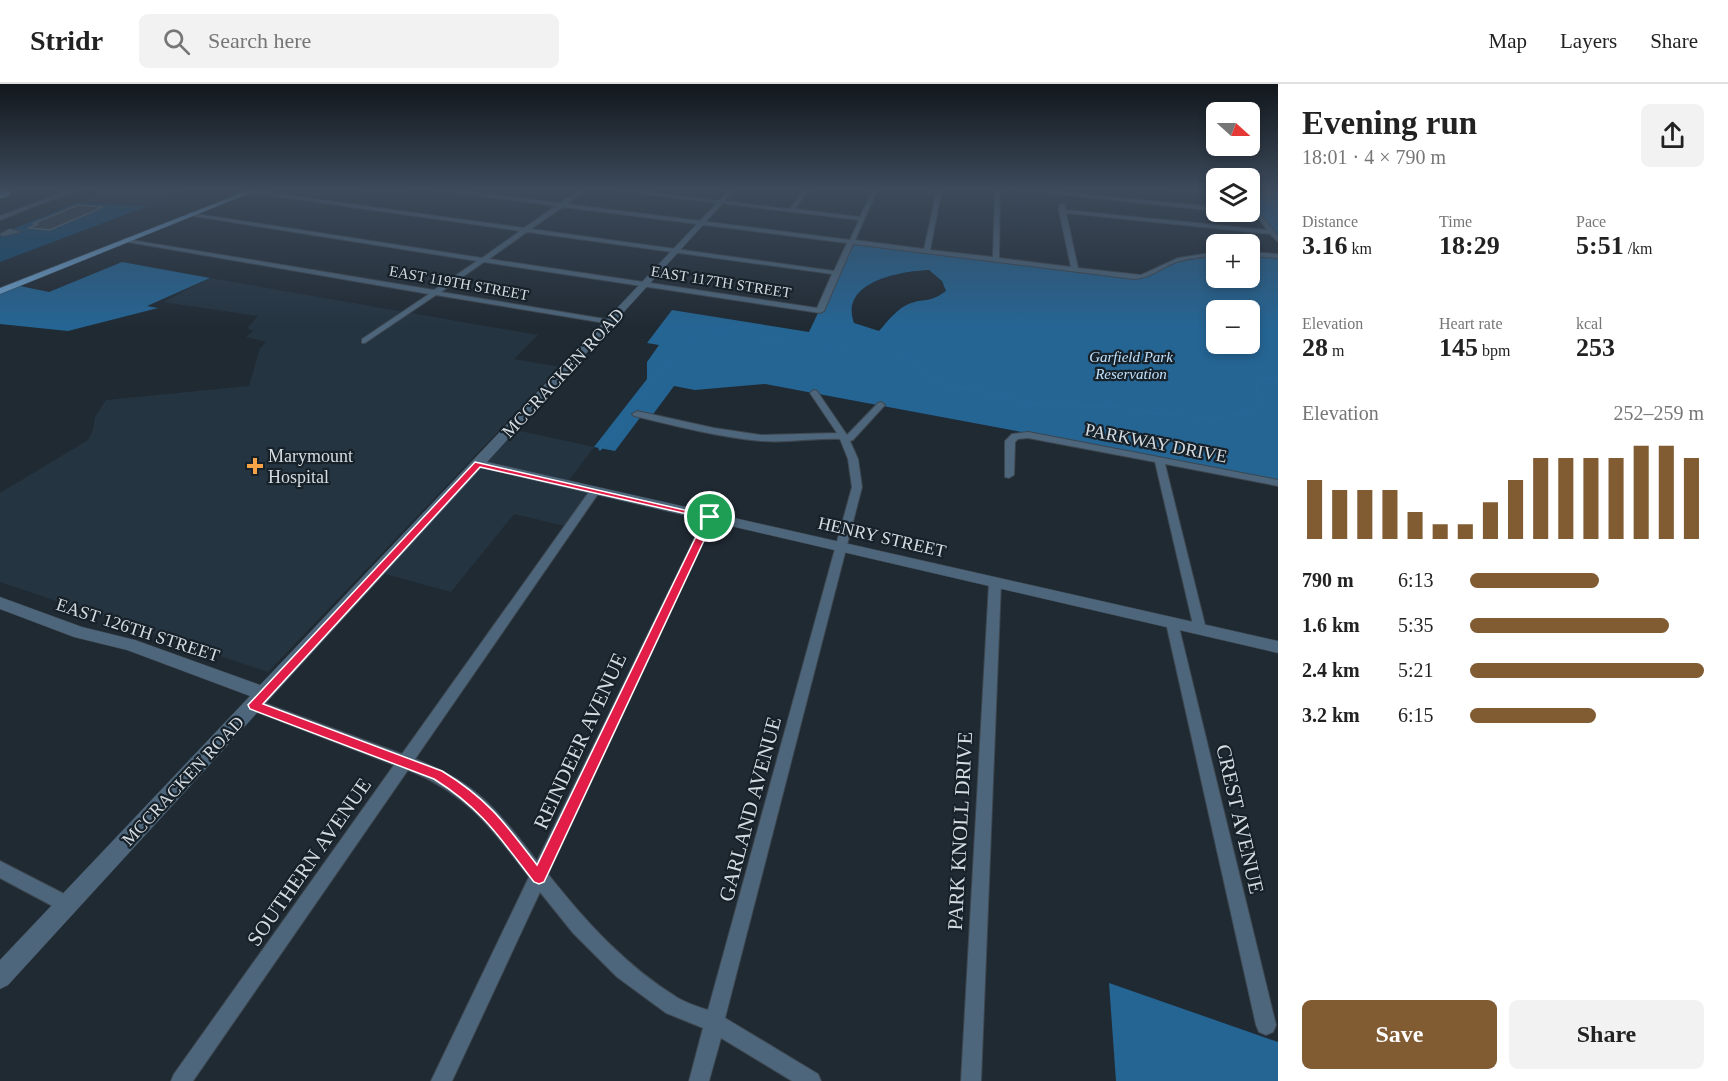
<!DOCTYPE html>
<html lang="en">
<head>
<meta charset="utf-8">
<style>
	body { margin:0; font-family:"Times New Roman",serif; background:#f2f2f2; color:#222; height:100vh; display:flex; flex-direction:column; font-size:22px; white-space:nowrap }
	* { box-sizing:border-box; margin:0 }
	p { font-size:20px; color:#767676 }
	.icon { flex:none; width:33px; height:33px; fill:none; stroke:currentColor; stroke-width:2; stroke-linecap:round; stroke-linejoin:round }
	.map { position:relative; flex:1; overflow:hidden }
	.side { display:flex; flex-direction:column; background:#fff; width:450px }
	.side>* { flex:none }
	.needle { width:39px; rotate:111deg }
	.controls { position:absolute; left:1206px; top:18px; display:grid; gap:12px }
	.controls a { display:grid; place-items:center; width:54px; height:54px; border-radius:9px; background:#fff; box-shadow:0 3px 9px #0003; font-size:30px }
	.pin { position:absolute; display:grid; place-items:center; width:51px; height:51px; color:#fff; margin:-26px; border:3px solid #fff; border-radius:50%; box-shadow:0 2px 6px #0007 }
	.round { display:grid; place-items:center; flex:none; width:63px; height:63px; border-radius:9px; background:#f2f2f2 }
	.head { display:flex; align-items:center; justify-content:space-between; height:102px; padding:0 24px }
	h1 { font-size:33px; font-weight:800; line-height:45px }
	.figures { display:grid; grid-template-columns:repeat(3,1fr); gap:9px; height:102px; padding:6px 24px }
	.figures div { display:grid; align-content:center }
	.figures b { font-size:26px; font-weight:800 }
	.figures small { font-size:16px; font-weight:400 }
	.figures p { font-size:16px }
	.chart { height:168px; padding:12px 24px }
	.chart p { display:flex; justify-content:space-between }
	.chart svg { width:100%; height:108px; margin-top:6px; stroke:#815c33; stroke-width:6 }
	.action { display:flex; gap:12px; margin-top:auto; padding:12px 24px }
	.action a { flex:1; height:69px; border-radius:9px; background:#815c33; color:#fff; font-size:24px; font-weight:800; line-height:69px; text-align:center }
	.action a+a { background:#f2f2f2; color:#222 }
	ul { padding:0 24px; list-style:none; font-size:20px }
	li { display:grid; grid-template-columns:96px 72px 1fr; align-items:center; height:45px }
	li i { height:15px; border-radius:8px; background:#815c33 }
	header { display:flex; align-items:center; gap:36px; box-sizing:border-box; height:84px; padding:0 30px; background:#fff; border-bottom:2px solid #e0e0e0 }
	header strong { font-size:28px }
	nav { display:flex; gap:33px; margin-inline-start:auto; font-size:21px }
	.search { width:420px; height:54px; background:#f2f2f2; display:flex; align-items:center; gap:15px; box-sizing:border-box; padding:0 21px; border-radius:9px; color:#767676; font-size:22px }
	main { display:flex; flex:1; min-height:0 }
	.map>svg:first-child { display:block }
	.built { fill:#253441 }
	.green { fill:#154c73 }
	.forest { fill:#256594; fill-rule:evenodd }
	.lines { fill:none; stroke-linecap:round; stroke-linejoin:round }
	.stream-far1 { stroke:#256695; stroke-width:2 }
	.stream { stroke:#256695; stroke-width:3 }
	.building { fill:#353f48; stroke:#606b75; stroke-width:1.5 }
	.minor-casing { stroke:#3d464f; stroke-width:2 }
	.tertiary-casing { stroke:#3d464f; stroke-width:1 }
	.primary-casing { stroke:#3d464f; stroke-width:1 }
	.motorway-casing { stroke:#3d464f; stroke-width:20 }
	.minor { fill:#4d667b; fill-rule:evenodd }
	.tertiary { fill:#4d667b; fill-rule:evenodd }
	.primary { fill:#6ea2ce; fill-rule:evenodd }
	.motorway { stroke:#7abaee; stroke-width:18 }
	.route { fill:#e11d48; stroke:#fff; stroke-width:1.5; fill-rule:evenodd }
	.poi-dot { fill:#f6a247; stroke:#172129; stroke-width:2 }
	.labels { text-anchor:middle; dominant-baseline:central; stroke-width:4.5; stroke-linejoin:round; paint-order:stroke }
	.far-street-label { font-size:15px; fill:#d4dbe1; stroke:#172129 }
	.far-park-label { font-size:15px; font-style:italic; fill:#c1e2fe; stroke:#172129 }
	.street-label { font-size:18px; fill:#d4dbe1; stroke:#172129 }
	.poi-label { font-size:18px; fill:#d4dbe1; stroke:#172129; text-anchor:start }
	.near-street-label { font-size:21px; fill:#d4dbe1; stroke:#172129 }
</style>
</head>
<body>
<header>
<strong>Stridr</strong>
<div class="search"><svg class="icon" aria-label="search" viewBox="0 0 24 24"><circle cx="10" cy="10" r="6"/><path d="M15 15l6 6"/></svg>Search here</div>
<nav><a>Map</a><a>Layers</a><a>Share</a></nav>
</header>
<main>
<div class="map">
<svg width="1278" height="997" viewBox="0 0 1278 997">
	<rect width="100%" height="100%" fill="#202a33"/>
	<path class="built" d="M 109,105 L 194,105 L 148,122 L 77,119 Z
		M 346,105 L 416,105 L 396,114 Z
		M 210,194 L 538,251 L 514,275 L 560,283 L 268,588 L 0,498 L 0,409 L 88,356 L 93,346 L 95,333 L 106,316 L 249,302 L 260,264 L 266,258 L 246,253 L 253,247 L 247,244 L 258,232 L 163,218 Z
		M 511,345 L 594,363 L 566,400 L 595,407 L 569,443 L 514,430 L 451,508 L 378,488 Z"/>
	<path class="green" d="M 77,119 L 148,122 L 0,178 L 0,150 Z"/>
	<path class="forest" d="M 1267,105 L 1278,105 L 1278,156 L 1250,120 L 1250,112 L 1271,112 Z
		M 852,157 L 1143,193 C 1154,192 1159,184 1168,179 C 1182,173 1201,171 1216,170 L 1216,194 L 1250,194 L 1250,170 L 1278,172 L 1278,396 L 765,300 L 695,306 L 674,302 L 651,333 L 642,331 L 615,367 L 594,363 L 647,295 L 647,278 L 659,261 L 647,259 L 672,226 L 809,248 ZM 929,186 L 942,197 L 946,207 C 929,219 927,214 911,219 C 897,224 888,237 879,247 L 854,239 C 839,197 902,187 929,186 ZM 1216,226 L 1250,226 L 1250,260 L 1216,260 Z
		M 122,178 L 210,194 L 147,222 L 158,224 L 68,247 L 0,240 L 0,207 L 15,201 L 49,208 Z
		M 1109,899 L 1278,958 L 1278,997 L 1116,997 Z"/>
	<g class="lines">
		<path class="stream-far1" d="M 883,267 L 914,274 L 918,280
			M 667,280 C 674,271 681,259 692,254 C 719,241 822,262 856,267"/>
		<path class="stream" d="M 917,279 L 936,298 L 1054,324 L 1111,322 L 1161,330 L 1216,334 L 1252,328 L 1259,324 L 1256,296 L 1278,293
			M 600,365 L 668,279"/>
	</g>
	<path class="building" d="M 78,121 L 103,123 L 50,146 L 29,144 L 38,140 L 33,140 L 37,138 Z"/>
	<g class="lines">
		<g class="minor-casing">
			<path id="minor" d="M 72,105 L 79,105 L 0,136 L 0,132 Z
				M 429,105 L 442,105 L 560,119 L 582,105 L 587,105 L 567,120 L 850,156 L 859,136 L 604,105 L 618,105 L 790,125 L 805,105 L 809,105 L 795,125 L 860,133 L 873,105 L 878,105 L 855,156 L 924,165 L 937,105 L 942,105 L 930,166 L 993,173 L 995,105 L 1000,105 L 999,174 L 1071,183 L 1059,127 L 1059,121 L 1062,119 L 1065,121 L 1066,126 L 1267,146 L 1250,123 L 1250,118 L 1278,152 L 1278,158 L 1270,150 L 1066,129 L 1078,184 L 1141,191 L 1178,174 L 1216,168 L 1216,172 C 1202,173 1187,174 1174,179 C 1159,185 1151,194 1134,195 L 853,160 L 824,227 L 820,229 L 484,178 L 441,208 L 611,236 L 615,238 L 611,240 L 436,211 L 365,259 L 362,259 L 362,255 L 429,210 L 122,157 L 125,155 L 434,206 L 477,177 L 187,131 L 190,129 L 482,174 L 520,147 L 246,108 L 249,106 L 524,144 L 556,122 ZM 563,123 L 847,159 L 834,187 L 531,145 ZM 527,148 L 832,190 L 817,224 L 489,175 Z
				M 1009,105 L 1025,105 L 1216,123 L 1216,127 Z
				M 1169,105 L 1216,107 L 1216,110 L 1172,107 Z
				M 1265,105 L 1269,105 L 1273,113 L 1250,113 L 1250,110 L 1267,110 Z
				M 10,145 L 20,148 L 3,152 L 0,150 Z
				M 1250,168 L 1278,170 L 1278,174 L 1250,172 Z
				M 814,306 L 817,307 L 847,351 L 878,319 L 881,318 L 885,321 L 853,356 L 850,357 L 858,375 L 862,403 L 725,934 L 818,990 L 821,997 L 792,997 L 721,954 L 709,997 L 689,997 L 703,944 L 666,929 L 617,893 L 573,849 L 540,808 L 452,997 L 431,997 L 529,793 C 491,744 468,710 408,686 L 193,997 L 171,997 L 174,990 L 394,681 L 249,625 L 247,621 L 249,617 L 254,615 L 259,617 L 402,670 L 591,405 L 595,404 L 600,407 L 415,675 C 478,699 497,726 537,777 L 705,433 L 706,431 L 714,431 L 715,433 L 548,790 C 586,838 626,882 678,914 C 687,919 698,923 708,926 L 852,403 L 848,375 L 840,355 C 813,354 787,359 761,357 C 718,353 675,342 634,332 L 632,330 L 637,327 L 714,344 L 761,351 L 837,349 L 810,309 Z
				M 1028,348 L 1278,396 L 1278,402 L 1165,380 L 1206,545 L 1205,548 L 1195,548 L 1194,545 L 1155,378 L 1028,354 L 1018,355 L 1015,358 L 1014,391 L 1009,394 L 1005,393 L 1005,357 L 1012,350 Z
				M 995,495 L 1001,499 L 981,997 L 961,997 L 989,499 Z
				M 1172,534 L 1176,536 L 1178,539 L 1276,941 L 1273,948 L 1266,951 L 1259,948 L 1256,941 L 1166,539 L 1168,536 Z
				M 0,777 L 74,815 L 77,821 L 74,827 L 68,830 L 62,827 L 0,794 Z"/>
		</g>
		<g class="tertiary-casing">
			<path id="tertiary" d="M 730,105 L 736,105 L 487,378 L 1278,557 L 1278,569 L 481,384 L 8,901 L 0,905 L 0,876 L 250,612 L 127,566 L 74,553 L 0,525 L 0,513 L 82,543 L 135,556 L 260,601 Z"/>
		</g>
		<g class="primary-casing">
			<path id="primary" d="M 252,105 L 260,105 L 0,210 L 0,204 Z"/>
		</g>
		<g class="motorway-casing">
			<path id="motorway" d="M 0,105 L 2,105"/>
		</g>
		<use href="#minor" class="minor"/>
		<use href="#tertiary" class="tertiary"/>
		<use href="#primary" class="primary"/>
		<use href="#motorway" class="motorway"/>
	</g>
	<linearGradient id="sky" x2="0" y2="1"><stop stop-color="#12171c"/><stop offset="0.43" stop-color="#3c4a5b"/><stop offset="1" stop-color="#3c4a5b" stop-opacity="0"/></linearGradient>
	<rect width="1278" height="244" fill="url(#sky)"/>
	<path class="route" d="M 475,378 L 715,433 L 544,798 L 539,800 L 534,798 C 500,754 482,725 434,695 L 250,625 L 248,621 ZM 480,383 L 705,434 L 537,781 C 505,739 488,715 442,687 L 263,620 Z"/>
	<path class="poi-dot" d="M252 373h6v6h6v6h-6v6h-6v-6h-6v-6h6z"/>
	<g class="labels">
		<g class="far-street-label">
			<text transform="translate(721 198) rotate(9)">EAST 117TH STREET</text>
			<text transform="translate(459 199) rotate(10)">EAST 119TH STREET</text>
		</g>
		<g class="far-park-label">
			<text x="1131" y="273">Garfield Park<tspan x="1131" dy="17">Reservation</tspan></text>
		</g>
		<g class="street-label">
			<text transform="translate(563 289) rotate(-47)">MCCRACKEN ROAD</text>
			<text transform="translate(1156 359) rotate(11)">PARKWAY DRIVE</text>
			<text transform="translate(882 453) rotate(13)">HENRY STREET</text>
			<text transform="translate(138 546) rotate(18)">EAST 126TH STREET</text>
			<text transform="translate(183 697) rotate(-47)">MCCRACKEN ROAD</text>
		</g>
		<g class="poi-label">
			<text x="268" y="372">Marymount<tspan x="268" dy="21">Hospital</tspan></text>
		</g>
		<g class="near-street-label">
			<text transform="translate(580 657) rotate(-65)">REINDEER AVENUE</text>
			<text transform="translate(750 725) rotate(-75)">GARLAND AVENUE</text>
			<text transform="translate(1240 735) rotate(77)">CREST AVENUE</text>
			<text transform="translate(960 747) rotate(-87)">PARK KNOLL DRIVE</text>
			<text transform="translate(309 778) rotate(-55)">SOUTHERN AVENUE</text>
		</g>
	</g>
</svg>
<div class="controls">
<a><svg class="needle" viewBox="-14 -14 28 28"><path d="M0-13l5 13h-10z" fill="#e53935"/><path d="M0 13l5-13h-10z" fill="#767676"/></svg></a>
<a><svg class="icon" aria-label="layers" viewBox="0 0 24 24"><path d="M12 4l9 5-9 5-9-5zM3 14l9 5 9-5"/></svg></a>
<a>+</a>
<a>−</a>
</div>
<div class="pin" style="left:710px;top:433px;background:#1e9e55"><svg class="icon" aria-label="arrive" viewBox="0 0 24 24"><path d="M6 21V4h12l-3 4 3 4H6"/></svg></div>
</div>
<section class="side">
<div class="head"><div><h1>Evening run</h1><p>18:01 · 4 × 790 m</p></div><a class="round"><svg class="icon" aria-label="share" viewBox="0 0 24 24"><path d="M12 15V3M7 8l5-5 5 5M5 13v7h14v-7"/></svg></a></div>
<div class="figures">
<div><p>Distance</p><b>3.16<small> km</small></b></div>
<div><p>Time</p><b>18:29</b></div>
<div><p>Pace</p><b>5:51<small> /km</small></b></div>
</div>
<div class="figures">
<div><p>Elevation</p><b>28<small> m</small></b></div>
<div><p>Heart rate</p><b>145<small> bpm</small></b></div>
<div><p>kcal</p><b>253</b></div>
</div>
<div class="chart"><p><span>Elevation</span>252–259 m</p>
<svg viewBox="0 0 160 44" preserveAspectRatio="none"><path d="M5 44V20M15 44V24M25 44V24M35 44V24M45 44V33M55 44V38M65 44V38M75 44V29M85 44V20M95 44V11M105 44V11M115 44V11M125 44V11M135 44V6M145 44V6M155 44V11"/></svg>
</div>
<ul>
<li><b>790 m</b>6:13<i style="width:55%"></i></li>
<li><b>1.6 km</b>5:35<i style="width:85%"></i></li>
<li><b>2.4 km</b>5:21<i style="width:100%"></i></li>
<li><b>3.2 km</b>6:15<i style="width:54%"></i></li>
</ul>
<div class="action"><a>Save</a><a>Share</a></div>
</section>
</main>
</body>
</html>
